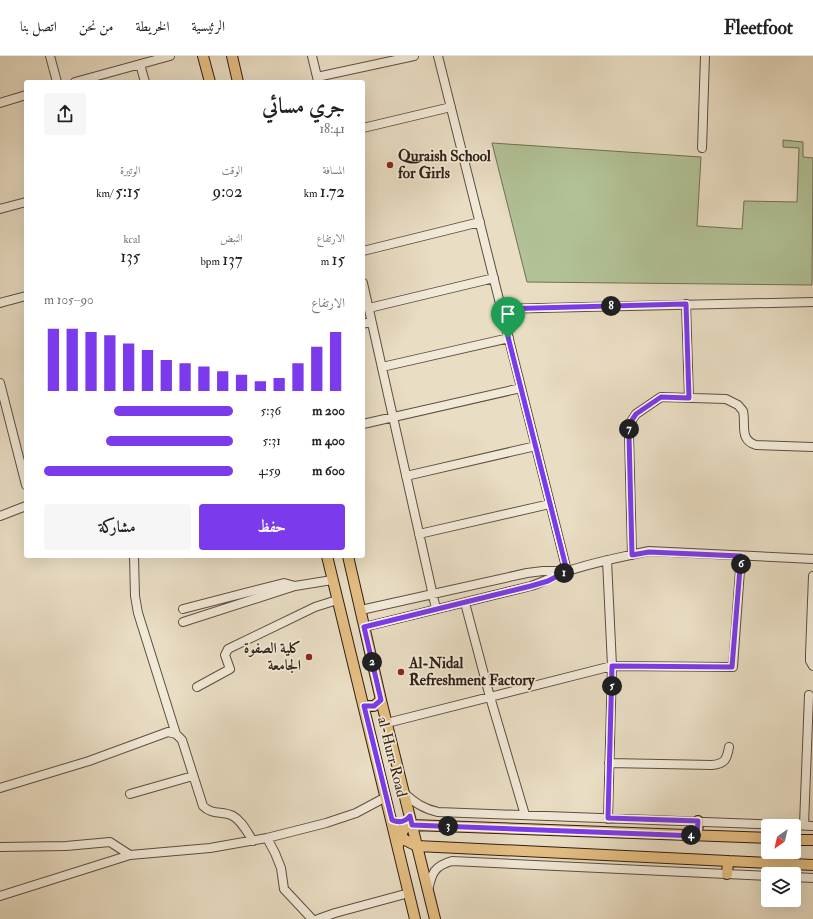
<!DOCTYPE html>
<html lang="ar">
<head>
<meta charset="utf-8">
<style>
	body { margin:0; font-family:"IM FELL Double Pica",Amiri,serif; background:#f6f6f6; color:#222; direction:rtl; height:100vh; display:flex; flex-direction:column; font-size:15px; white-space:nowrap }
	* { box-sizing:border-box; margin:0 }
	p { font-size:13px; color:#767676 }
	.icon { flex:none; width:22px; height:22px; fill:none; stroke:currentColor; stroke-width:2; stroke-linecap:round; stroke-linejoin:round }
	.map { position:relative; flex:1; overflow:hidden; direction:ltr }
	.details { position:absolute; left:24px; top:24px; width:341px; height:478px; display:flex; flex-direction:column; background:#fff; border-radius:4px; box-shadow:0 4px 16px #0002; direction:rtl }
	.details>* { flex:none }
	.needle { width:26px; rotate:214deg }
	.tools { position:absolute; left:761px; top:763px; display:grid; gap:8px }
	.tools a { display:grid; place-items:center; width:40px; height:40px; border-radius:4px; background:#fff; box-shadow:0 4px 16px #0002; font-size:20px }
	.pin { position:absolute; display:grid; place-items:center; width:34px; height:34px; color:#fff; margin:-41px -17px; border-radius:50% 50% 50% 0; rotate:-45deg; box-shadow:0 0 4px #0007 }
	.pin .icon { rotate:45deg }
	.km { position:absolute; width:20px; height:20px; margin:-10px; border-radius:50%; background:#222; color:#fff; font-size:11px; line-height:20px; text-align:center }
	.round { display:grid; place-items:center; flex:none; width:42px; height:42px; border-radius:4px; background:#f6f6f6 }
	.overview { display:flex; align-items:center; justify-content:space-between; height:68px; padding:0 20px }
	h1 { font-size:22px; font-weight:600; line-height:30px }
	.figures { display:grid; grid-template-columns:repeat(3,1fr); gap:6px; height:68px; padding:4px 20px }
	.figures div { display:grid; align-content:center }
	.figures b { font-size:17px; font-weight:600 }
	.figures small { font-size:11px; font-weight:400 }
	.figures p { font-size:11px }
	.chart { height:112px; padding:8px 20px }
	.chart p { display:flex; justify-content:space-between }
	.chart svg { width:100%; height:72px; margin-top:4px; stroke:#7c3aed; stroke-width:6 }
	.primary-button { display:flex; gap:8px; margin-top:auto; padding:8px 20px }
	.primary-button a { flex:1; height:46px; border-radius:4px; background:#7c3aed; color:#fff; font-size:16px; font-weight:600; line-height:46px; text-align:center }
	.primary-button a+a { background:#f6f6f6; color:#222 }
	ul { padding:0 20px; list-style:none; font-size:13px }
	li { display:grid; grid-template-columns:64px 48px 1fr; align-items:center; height:30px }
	li i { height:10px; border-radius:5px; background:#7c3aed }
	header { display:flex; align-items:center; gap:24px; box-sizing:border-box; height:56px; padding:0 20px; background:#fff; border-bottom:1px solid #e0e0e0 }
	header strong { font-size:19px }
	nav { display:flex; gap:22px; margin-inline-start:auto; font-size:14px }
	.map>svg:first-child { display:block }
	.green { fill:#b2c297; stroke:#707056 }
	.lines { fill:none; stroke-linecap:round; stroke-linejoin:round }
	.minor-casing { stroke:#5e4e40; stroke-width:10 }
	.major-casing { stroke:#2f1f15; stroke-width:12 }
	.minor { stroke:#f1e9d8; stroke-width:8 }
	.major { stroke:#e4be82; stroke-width:10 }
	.route-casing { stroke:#fff; stroke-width:8 }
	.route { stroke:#7c3aed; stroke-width:5 }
	.poi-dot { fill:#8f2418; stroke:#f1e9d8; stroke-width:1.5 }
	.labels { text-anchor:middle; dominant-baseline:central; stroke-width:3.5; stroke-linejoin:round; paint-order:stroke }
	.poi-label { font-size:15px; font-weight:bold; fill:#2f1f15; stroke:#f1e9d8; text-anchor:start }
	.street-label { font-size:15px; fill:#2f1f15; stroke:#f1e9d8 }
</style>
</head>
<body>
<header>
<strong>Fleetfoot</strong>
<nav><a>الرئيسية</a><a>الخريطة</a><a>من نحن</a><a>اتصل بنا</a></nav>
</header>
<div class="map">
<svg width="813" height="863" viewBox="0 0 813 863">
	<rect width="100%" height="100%" fill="#e9ddc3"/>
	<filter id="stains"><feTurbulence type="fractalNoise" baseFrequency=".005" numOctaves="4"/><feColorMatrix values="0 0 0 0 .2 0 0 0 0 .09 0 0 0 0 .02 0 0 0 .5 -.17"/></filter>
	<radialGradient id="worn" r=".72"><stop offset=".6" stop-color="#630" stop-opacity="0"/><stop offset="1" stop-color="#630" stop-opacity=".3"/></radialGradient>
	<path class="green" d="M 783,84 L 803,86 L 803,101 L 813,102 L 812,229 L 527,226 L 492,87 L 701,101 L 697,170 L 742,173 L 744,145 L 797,146 L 799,92 L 783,91 Z"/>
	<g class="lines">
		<g class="minor-casing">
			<path id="minor" d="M 50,0 L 57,26
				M 312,0 L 318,25
				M 438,0 L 567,515
				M 140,8 L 145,26
				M 317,21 L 414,0
				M 75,26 L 170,0
				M 0,47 L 26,39
				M 363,72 L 451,51
				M 702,92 L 705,0
				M 0,153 L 26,146
				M 363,195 L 480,166
				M 363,227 L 436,553
				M 0,247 L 26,240
				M 686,248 L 689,342
				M 369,252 L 494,222
				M 501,253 L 813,246
				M 363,268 L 371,265
				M 382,311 L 509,282
				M 0,327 L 26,429
				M 363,368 L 521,332
				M 406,420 L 536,390
				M 0,460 L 26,450
				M 419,478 L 550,448
				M 632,499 L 629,379 L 630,367 L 636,358 L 661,341 L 726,343 L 738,349 L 743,355 C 746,369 739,384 756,389 L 813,391
				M 134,500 L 135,540 L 138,557 L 176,678
				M 607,504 L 612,610 L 608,763
				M 813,520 L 810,598 L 810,605 L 813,610
				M 465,547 L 490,641 L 525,759
				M 183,553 L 284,527 L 295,530
				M 361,554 L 527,517 L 543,515 L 564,515
				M 183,566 L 295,530 L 332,524
				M 364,571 L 531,530 C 544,526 556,519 568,515 C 594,506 622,501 649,495 L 813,503
				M 197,631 L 230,613 L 225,599 L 228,593 L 315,551 L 337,544
				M 387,667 L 612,610 L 733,611 L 741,500
				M 609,707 L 712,709 C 725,708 727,703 729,691
				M 0,732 L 89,705 L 168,676 L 176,678 L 182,684 L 203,750 C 213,760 222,754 233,760 C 242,765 247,776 253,785
				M 404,737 C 415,747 424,753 438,756 L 813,770
				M 130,738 L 193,720
				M 804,769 L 809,639
				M 267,782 L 275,797 L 281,812 L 284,833 L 312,863
				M 0,791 L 66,790 L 110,786 L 130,799 L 210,792 L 267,782 L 326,767 L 356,757 L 386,741
				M 794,821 L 813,822
				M 428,834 C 432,817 434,810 452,805 L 768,820
				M 0,840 L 130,799
				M 318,863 L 335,857 L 409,837"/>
		</g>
		<g class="major-casing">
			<path id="major" d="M 203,0 L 210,26
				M 232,0 L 238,26
				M 327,500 L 415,863
				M 348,500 L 381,644 L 435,863
				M 364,650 L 374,650 L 381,644
				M 393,770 L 405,784 L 417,790 L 813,809
				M 697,779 L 698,765
				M 794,784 L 813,784
				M 398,790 C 400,781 402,770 412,769 L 768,782
				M 727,818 L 728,805"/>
		</g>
		<use href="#minor" class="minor"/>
		<use href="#major" class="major"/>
	</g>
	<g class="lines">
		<g class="route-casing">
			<path id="route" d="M 686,248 L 689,342 L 661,341 L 636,358 L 630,367 L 629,379 L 632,499 L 649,496 L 741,500 L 732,611 L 612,610 L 608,762 L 698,765 L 697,780 L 412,769 L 410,760 C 405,766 399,767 392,764 L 364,650 L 374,650 L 381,644 L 364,571 L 531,530 L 548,525 L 567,515 L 501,253 Z"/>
		</g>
		<use href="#route" class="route"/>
	</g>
	<g class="poi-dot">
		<circle cx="390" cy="109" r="4"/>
		<circle cx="309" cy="601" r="4"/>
		<circle cx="401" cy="616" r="4"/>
	</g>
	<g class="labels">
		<g class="poi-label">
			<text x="398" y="100">Quraish School<tspan x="398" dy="17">for Girls</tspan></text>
			<text x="301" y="592" text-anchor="end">كلية الصفوة<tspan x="301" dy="17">الجامعة</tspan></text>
			<text x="409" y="607">Al-Nidal<tspan x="409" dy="17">Refreshment Factory</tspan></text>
		</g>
		<g class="street-label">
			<text transform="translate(392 701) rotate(76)">al-Hurr Road</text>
		</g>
	</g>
	<rect width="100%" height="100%" filter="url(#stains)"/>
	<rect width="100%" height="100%" fill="url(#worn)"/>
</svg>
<div class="tools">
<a><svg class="needle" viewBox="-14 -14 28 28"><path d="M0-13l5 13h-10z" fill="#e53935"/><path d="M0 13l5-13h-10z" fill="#767676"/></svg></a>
<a><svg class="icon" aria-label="layers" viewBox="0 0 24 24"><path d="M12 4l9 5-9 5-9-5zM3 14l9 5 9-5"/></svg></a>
</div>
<div class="pin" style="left:508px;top:282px;background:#1e9e55"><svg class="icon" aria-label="arrive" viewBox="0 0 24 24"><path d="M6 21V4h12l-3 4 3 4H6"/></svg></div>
<b class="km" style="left:564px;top:517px">1</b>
<b class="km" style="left:372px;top:606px">2</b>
<b class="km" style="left:448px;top:770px">3</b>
<b class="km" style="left:691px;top:779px">4</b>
<b class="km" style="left:612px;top:630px">5</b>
<b class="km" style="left:741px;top:508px">6</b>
<b class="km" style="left:629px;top:373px">7</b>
<b class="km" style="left:611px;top:250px">8</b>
<section class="details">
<div class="overview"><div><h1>جري مسائي</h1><p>18:41</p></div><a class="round"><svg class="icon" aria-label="share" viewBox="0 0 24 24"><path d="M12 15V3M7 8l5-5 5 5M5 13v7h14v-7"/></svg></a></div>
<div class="figures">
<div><p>المسافة</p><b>1.72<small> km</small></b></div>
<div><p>الوقت</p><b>9:02</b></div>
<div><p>الوتيرة</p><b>5:15<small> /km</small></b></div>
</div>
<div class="figures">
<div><p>الارتفاع</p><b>15<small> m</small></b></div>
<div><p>النبض</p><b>137<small> bpm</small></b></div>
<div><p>kcal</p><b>135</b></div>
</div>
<div class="chart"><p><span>الارتفاع</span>90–105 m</p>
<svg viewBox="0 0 160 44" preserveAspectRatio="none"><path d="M5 44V6M15 44V6M25 44V8M35 44V10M45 44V15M55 44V19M65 44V25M75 44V27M85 44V29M95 44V32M105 44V34M115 44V38M125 44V36M135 44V27M145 44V17M155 44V8"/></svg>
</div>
<ul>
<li><b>200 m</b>5:36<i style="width:63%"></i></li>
<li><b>400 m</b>5:31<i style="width:67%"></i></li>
<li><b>600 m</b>4:59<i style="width:100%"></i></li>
</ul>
<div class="primary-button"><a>حفظ</a><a>مشاركة</a></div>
</section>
</div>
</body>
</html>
